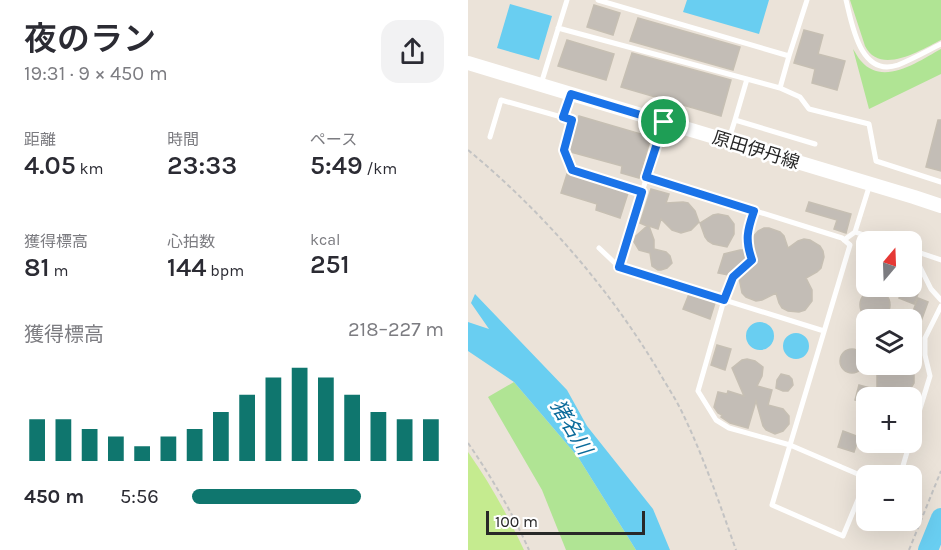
<!DOCTYPE html>
<html lang="ja">
<head>
<meta charset="utf-8">
<style>
	body { margin:0; font-family:Karla,"Noto Sans JP",sans-serif; background:#f2f2f3; color:#2b2b33; height:100vh; display:flex; flex-direction:column; font-size:22px; white-space:nowrap }
	* { box-sizing:border-box; margin:0 }
	p { font-size:20px; color:#7c7c81 }
	.icon { flex:none; width:33px; height:33px; fill:none; stroke:currentColor; stroke-width:2; stroke-linecap:round; stroke-linejoin:round }
	.map { position:relative; flex:1; overflow:hidden }
	.drawer { display:flex; flex-direction:column; background:#fff; width:468px }
	.drawer>* { flex:none }
	.needle { width:39px; rotate:19deg }
	.controls { position:absolute; left:388px; top:231px; display:grid; gap:12px }
	.controls a { display:grid; place-items:center; width:66px; height:66px; border-radius:12px; background:#fff; box-shadow:0 6px 24px #0002; font-size:30px }
	.scale { position:absolute; left:18px; bottom:15px; width:159px; box-sizing:border-box; padding-left:6px; border:3px solid #282828; border-top:0; font-size:16px; line-height:21px; white-space:nowrap; color:#282828; -webkit-text-stroke:4px #fff; paint-order:stroke }
	.pin { position:absolute; display:grid; place-items:center; width:51px; height:51px; color:#fff; margin:-26px; border:3px solid #fff; border-radius:50%; box-shadow:0 2px 6px #0007 }
	.round { display:grid; place-items:center; flex:none; width:63px; height:63px; border-radius:18px; background:#f2f2f3 }
	.summary { display:flex; align-items:center; justify-content:space-between; height:102px; padding:0 24px }
	h1 { font-size:33px; font-weight:600; line-height:45px }
	.metrics { display:grid; grid-template-columns:repeat(3,1fr); gap:9px; height:102px; padding:6px 24px }
	.metrics div { display:grid; align-content:center }
	.metrics b { font-size:26px; font-weight:600 }
	.metrics small { font-size:16px; font-weight:400 }
	.metrics p { font-size:16px }
	.chart { height:168px; padding:12px 24px }
	.chart p { display:flex; justify-content:space-between }
	.chart svg { width:100%; height:108px; margin-top:6px; stroke:#0f766e; stroke-width:6 }
	ul { padding:0 24px; list-style:none; font-size:20px }
	li { display:grid; grid-template-columns:96px 72px 1fr; align-items:center; height:45px }
	li i { height:15px; border-radius:8px; background:#0f766e }
	main { display:flex; flex:1; min-height:0 }
	.map>svg:first-child { display:block }
	.green { fill:#b0e494 }
	.pitch { fill:#c5eb8f }
	.water { fill:#69cef1 }
	.lines { fill:none; stroke-linecap:round; stroke-linejoin:round }
	.river { stroke:#69cef1; stroke-width:20 }
	.building { fill:#c3bdb6; stroke:#c6bfb3; stroke-width:1.5 }
	.path { stroke:#c3c3c3; stroke-width:2; stroke-dasharray:4.5 3; stroke-linecap:butt }
	.service { stroke:#fff; stroke-width:5 }
	.tertiary { stroke:#fff; stroke-width:14 }
	.route-casing { stroke:#fff; stroke-width:12 }
	.route { stroke:#1a73e8; stroke-width:8 }
	.labels { text-anchor:middle; dominant-baseline:central; stroke-width:5; stroke-linejoin:round; paint-order:stroke }
	.street-label { font-size:18px; fill:#282828; stroke:#fff }
	.water-label { font-size:20px; font-style:italic; fill:#0a6a9a; stroke:#fff }
</style>
</head>
<body>
<main>
<section class="drawer">
<div class="summary"><div><h1>夜のラン</h1><p>19:31 · 9 × 450 m</p></div><a class="round"><svg class="icon" aria-label="share" viewBox="0 0 24 24"><path d="M12 15V3M7 8l5-5 5 5M5 13v7h14v-7"/></svg></a></div>
<div class="metrics">
<div><p>距離</p><b>4.05<small> km</small></b></div>
<div><p>時間</p><b>23:33</b></div>
<div><p>ペース</p><b>5:49<small> /km</small></b></div>
</div>
<div class="metrics">
<div><p>獲得標高</p><b>81<small> m</small></b></div>
<div><p>心拍数</p><b>144<small> bpm</small></b></div>
<div><p>kcal</p><b>251</b></div>
</div>
<div class="chart"><p><span>獲得標高</span>218–227 m</p>
<svg viewBox="0 0 160 44" preserveAspectRatio="none"><path d="M5 44V27M15 44V27M25 44V31M35 44V34M45 44V38M55 44V34M65 44V31M75 44V24M85 44V17M95 44V10M105 44V6M115 44V10M125 44V17M135 44V24M145 44V27M155 44V27"/></svg>
</div>
<ul>
<li><b>450 m</b>5:56<i style="width:67%"></i></li>
</ul>
</section>
<div class="map">
<svg width="473" height="550" viewBox="0 0 473 550">
	<rect width="100%" height="100%" fill="#ebe3d9"/>
	<path class="green" d="M 382,0 L 473,0 L 473,40 C 453,50 412,76 397,46 Z
		M 385,49 C 388,53 390,58 393,61 C 415,87 451,61 473,49 L 473,74 L 401,109 Z
		M 46,382 L 110,457 L 168,550 L 98,550 L 74,490 L 20,397 Z"/>
	<path class="pitch" d="M 0,452 C 22,483 40,516 56,550 L 0,550 Z"/>
	<path class="water" d="M 219,0 L 301,0 L 291,34 L 215,12 Z
		M 42,4 L 84,16 L 71,60 L 29,48 Z
		M 7,294 L 99,390 L 119,426 L 185,509 L 202,550 L 168,550 L 110,457 L 46,382 L 0,351 L 0,322 L 21,329 L 3,303 Z
		M278 336a14 14 0 1 1 28 0a14 14 0 1 1-28 0Z
		M315 346a13 13 0 1 1 26 0a13 13 0 1 1-26 0Z"/>
	<g class="lines">
		<path class="river" d="M 460,550 L 473,518"/>
	</g>
	<path class="building" d="M 126,5 L 152,13 L 145,35 L 119,27 Z
		M 170,18 L 272,47 L 265,70 L 162,41 Z
		M 336,30 L 355,35 L 350,54 L 377,61 L 369,90 L 344,83 L 347,69 L 326,63 Z
		M 99,40 L 146,54 L 138,80 L 90,66 Z
		M 164,53 L 263,80 L 253,116 L 153,87 Z
		M 111,116 L 183,137 L 171,178 L 153,173 L 154,166 L 103,152 L 102,150 Z
		M 470,120 L 473,120 L 473,171 L 458,167 Z
		M 99,174 L 160,193 L 152,218 L 128,210 L 129,204 L 93,193 Z
		M 183,189 L 201,194 L 198,203 L 215,202 L 220,203 L 227,211 L 231,222 L 223,230 L 213,233 L 204,230 L 193,219 L 190,229 L 181,226 L 186,240 L 186,249 L 198,252 L 202,256 L 204,263 L 199,268 L 193,270 L 190,270 L 184,266 L 182,253 L 171,250 L 166,242 L 168,236 L 179,226 L 172,223 Z
		M 341,202 L 383,214 L 378,233 L 366,229 L 369,220 L 338,211 Z
		M 250,214 L 260,216 L 266,224 L 266,234 L 259,247 L 245,244 L 240,241 L 237,237 L 232,223 L 245,215 Z
		M 296,228 L 301,228 L 312,232 L 316,236 L 320,248 L 330,241 L 336,239 L 342,240 L 352,246 L 355,251 L 356,257 L 353,268 L 349,272 L 338,278 L 344,290 L 344,301 L 337,310 L 331,312 L 320,311 L 314,308 L 311,303 L 308,293 L 294,300 L 288,301 L 278,297 L 274,293 L 271,278 L 287,264 L 289,261 L 285,237 L 290,231 Z
		M 272,250 L 276,250 L 278,258 L 260,275 L 250,273 L 256,254 Z
		M 436,286 L 445,286 L 452,289 L 446,304 L 431,298 Z
		M392 305a15 15 0 1 1 30 0a15 15 0 1 1-30 0Z
		M 221,294 L 247,303 L 242,319 L 215,309 Z
		M 450,298 L 460,302 L 446,341 L 444,341 L 444,314 Z
		M 249,345 L 263,349 L 257,370 L 243,365 Z
		M372 361a12 12 0 1 1 24 0a12 12 0 1 1-24 0Z
		M 279,359 L 287,361 L 295,367 L 294,376 L 289,386 L 304,390 L 300,405 L 315,409 L 321,416 L 321,424 L 315,431 L 307,434 L 298,430 L 295,426 L 288,401 L 280,428 L 262,423 L 253,417 L 254,415 L 250,413 L 246,407 L 250,392 L 259,394 L 260,391 L 276,396 L 264,368 L 274,360 Z
		M 415,364 L 441,364 L 443,366 L 446,371 L 446,383 L 440,393 L 428,397 L 422,396 L 409,389 L 409,375 L 411,369 Z
		M 313,374 L 321,376 L 324,379 L 325,385 L 320,391 L 315,391 L 308,388 L 309,380 Z
		M 391,385 L 406,389 L 403,398 L 399,398 L 399,403 L 387,400 Z
		M 375,431 L 391,437 L 386,452 L 370,447 Z"/>
	<g class="lines">
		<path class="path" d="M 0,150 C 75,212 140,287 190,370 C 197,383 206,396 213,410 C 235,455 251,502 268,550
			M 0,443 C 24,478 44,512 61,550
			M 441,550 L 473,471"/>
		<path class="service" d="M 130,0 L 321,56 L 312,88
			M 378,0 C 384,24 392,78 430,65 C 445,59 459,51 473,44
			M 90,28 L 312,88 L 332,97 L 341,109 L 401,124 L 408,161 L 473,182
			M 321,56 L 339,0
			M 279,79 L 267,120 L 347,144
			M 73,84 L 99,0
			M 95,117 L 103,96
			M 22,137 L 33,100 L 104,120 L 97,150 L 104,169 L 174,192
			M 260,142 L 267,120
			M 179,177 L 374,238 L 382,245 L 304,505 L 375,536 L 399,478
			M 286,211 C 279,230 277,240 284,260 L 265,277 L 256,300 L 230,391 L 248,420 L 261,428 L 322,445 L 399,478
			M 387,232 L 417,242
			M 376,240 L 387,232 L 402,184
			M 131,248 L 151,267 L 356,331
			M 444,250 L 473,260
			M 444,251 L 463,289 L 473,300
			M 151,267 L 195,124
			M 444,435 L 462,376 L 457,355 L 457,338 L 473,306
			M 432,476 L 442,442"/>
		<path class="tertiary" d="M 0,63 L 446,197 L 473,206"/>
	</g>
	<g class="lines">
		<g class="route-casing">
			<path id="route" d="M 103,94 L 196,122 L 178,177 L 286,211 C 279,231 277,240 284,260 L 265,277 L 256,300 L 151,267 L 174,192 L 104,170 L 96,150 L 104,120 L 95,117 Z"/>
		</g>
		<use href="#route" class="route"/>
	</g>
	<g class="labels">
		<g class="street-label">
			<text transform="translate(288 150) rotate(17)">原田伊丹線</text>
		</g>
		<g class="water-label">
			<text transform="translate(103 427) rotate(59)">猪名川</text>
		</g>
	</g>
</svg>
<div class="controls">
<a><svg class="needle" viewBox="-14 -14 28 28"><path d="M0-13l5 13h-10z" fill="#e53935"/><path d="M0 13l5-13h-10z" fill="#7c7c81"/></svg></a>
<a><svg class="icon" aria-label="layers" viewBox="0 0 24 24"><path d="M12 4l9 5-9 5-9-5zM3 14l9 5 9-5"/></svg></a>
<a>+</a>
<a>−</a>
</div>
<div class="scale">100 m</div>
<div class="pin" style="left:196px;top:122px;background:#1e9e55"><svg class="icon" aria-label="arrive" viewBox="0 0 24 24"><path d="M6 21V4h12l-3 4 3 4H6"/></svg></div>
</div>
</main>
</body>
</html>
